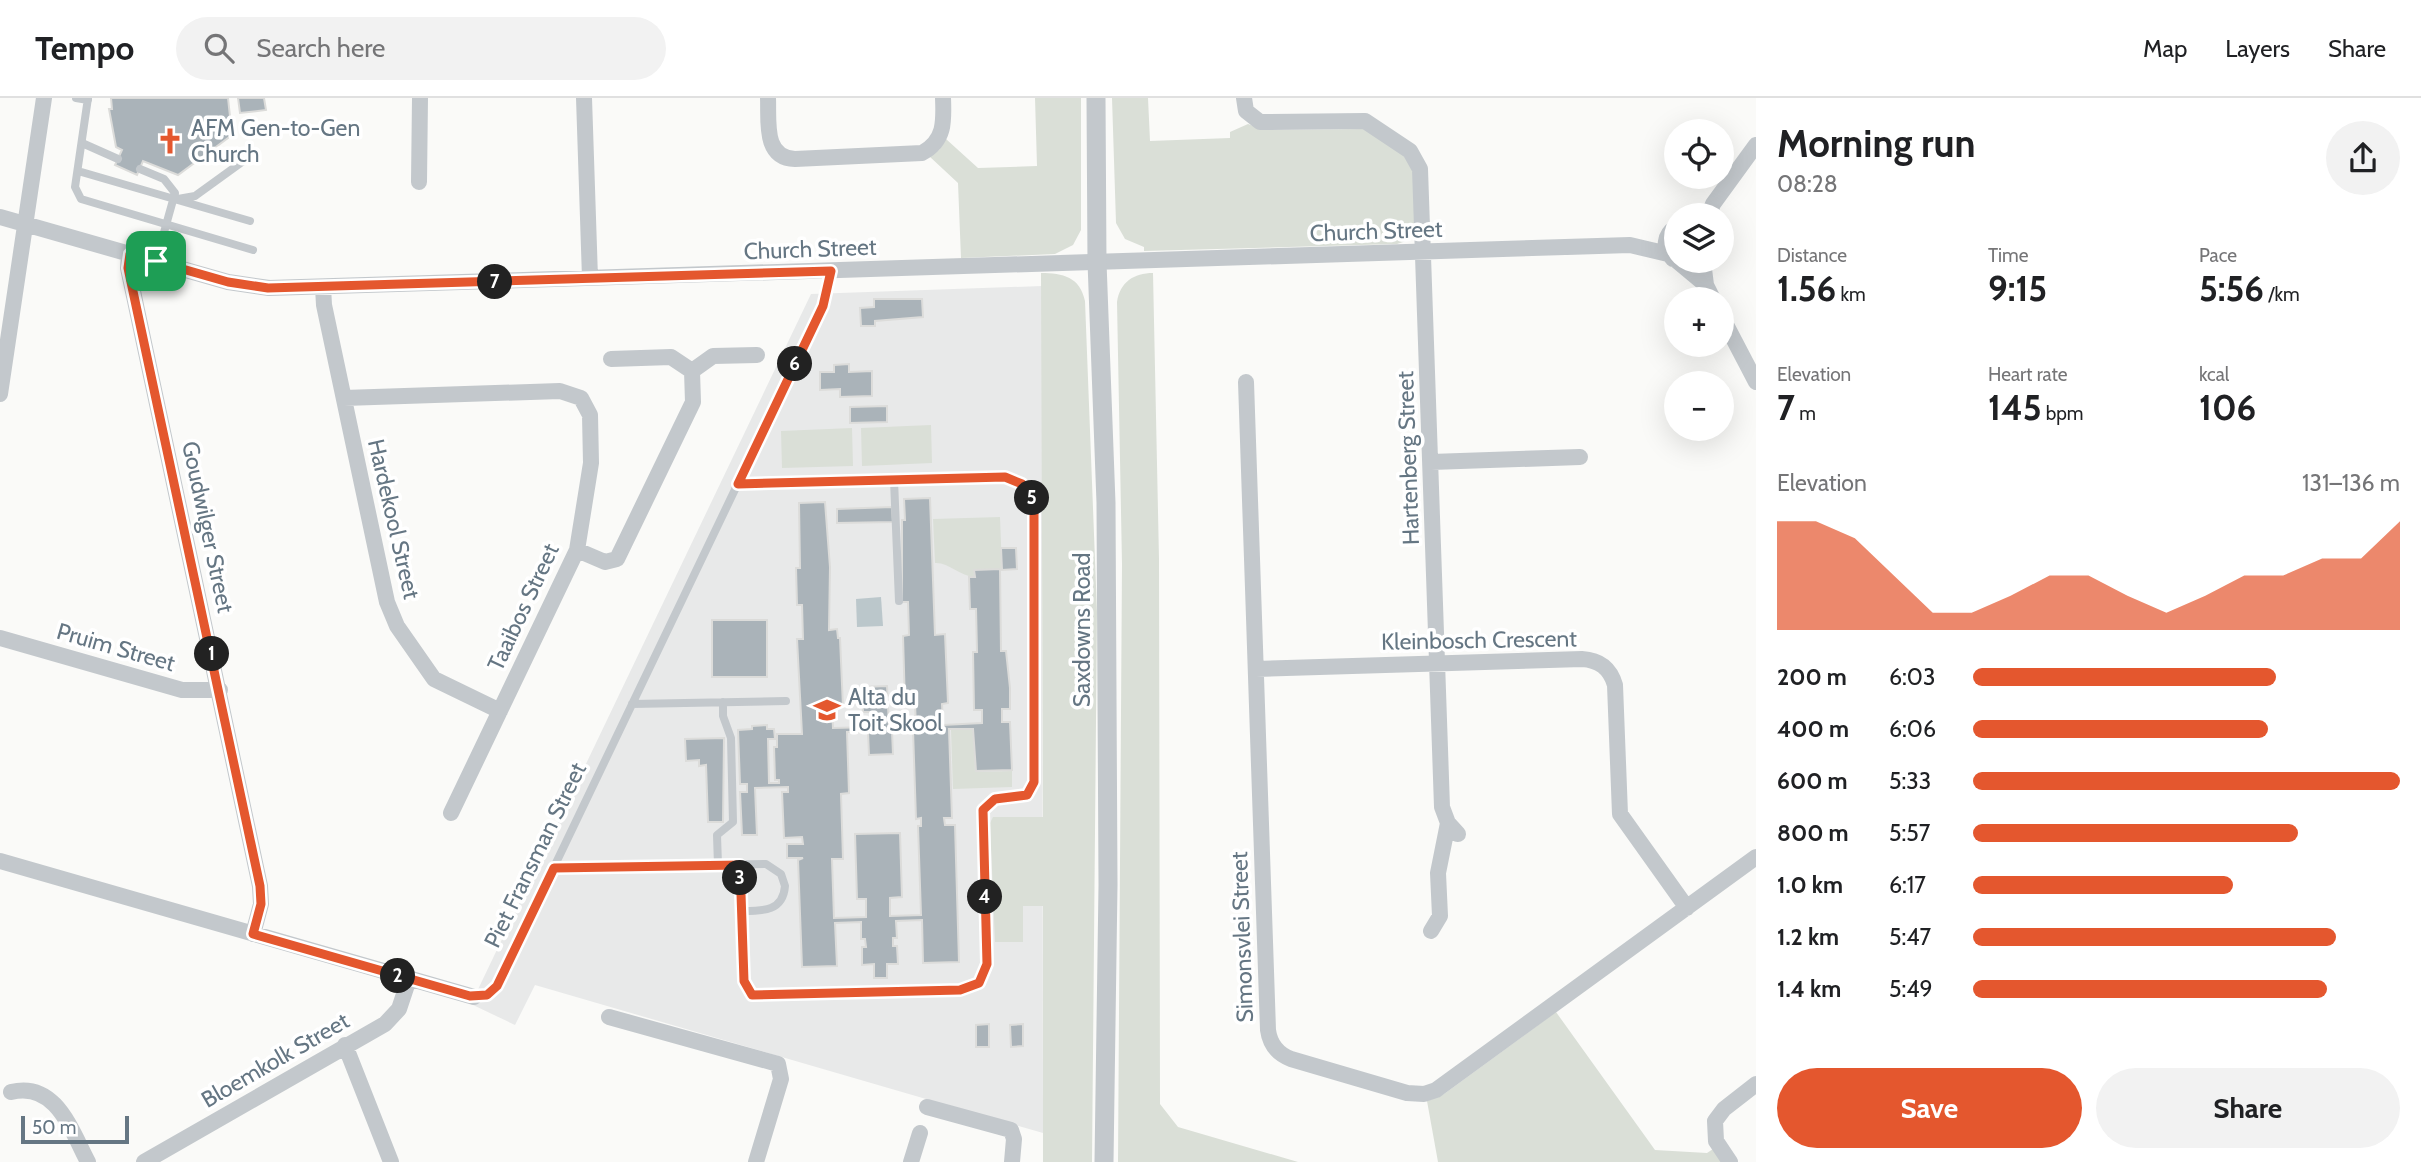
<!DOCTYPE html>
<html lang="en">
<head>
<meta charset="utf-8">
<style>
	body { margin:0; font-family:Cabin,sans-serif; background:#f2f2f2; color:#202124; height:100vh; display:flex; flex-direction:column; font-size:26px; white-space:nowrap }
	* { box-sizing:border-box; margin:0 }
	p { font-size:23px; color:#757577 }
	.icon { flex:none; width:38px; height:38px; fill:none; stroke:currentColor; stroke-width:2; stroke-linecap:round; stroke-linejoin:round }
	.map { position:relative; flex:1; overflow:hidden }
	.drawer { display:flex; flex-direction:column; background:#fff; width:665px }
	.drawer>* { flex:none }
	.fabs { position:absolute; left:1664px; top:21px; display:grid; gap:14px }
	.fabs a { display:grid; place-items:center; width:70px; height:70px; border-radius:50%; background:#fff; box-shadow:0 7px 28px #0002; font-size:35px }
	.scale { position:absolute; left:21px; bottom:18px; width:108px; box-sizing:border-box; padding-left:7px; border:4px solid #657683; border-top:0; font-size:19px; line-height:24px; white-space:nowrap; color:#657683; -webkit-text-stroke:5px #fff; paint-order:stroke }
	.pin { position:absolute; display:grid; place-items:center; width:60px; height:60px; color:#fff; margin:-30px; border-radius:14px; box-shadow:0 4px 10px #0006 }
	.km { position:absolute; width:35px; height:35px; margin:-18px; border-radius:50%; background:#222; color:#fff; font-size:19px; line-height:35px; text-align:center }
	.round { display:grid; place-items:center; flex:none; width:74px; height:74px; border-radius:37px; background:#f2f2f2 }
	.headline { display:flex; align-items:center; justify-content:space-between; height:119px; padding:0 21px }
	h1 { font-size:38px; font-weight:700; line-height:52px }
	.figures { display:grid; grid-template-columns:repeat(3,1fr); gap:10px; height:119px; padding:7px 21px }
	.figures div { display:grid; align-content:center }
	.figures b { font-size:35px; font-weight:700 }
	.figures small { font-size:19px; font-weight:400 }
	.figures p { font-size:19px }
	.chart { height:196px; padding:14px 21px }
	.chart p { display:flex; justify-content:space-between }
	.chart svg { width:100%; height:126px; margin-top:7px; fill:#e4572e; opacity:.7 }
	.cta { display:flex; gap:14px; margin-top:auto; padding:14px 21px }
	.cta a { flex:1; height:80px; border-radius:42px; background:#e4572e; color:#fff; font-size:28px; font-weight:700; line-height:80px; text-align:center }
	.cta a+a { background:#f2f2f2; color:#202124 }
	ul { padding:0 21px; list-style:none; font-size:23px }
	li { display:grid; grid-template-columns:112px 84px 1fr; align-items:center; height:52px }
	li i { height:18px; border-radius:9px; background:#e4572e }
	header { display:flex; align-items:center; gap:42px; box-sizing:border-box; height:98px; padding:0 35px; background:#fff; border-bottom:2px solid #e0e0e0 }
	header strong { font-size:33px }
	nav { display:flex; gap:38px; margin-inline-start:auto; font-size:24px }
	.search { width:490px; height:63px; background:#f2f2f2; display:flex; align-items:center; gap:18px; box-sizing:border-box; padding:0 24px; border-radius:38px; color:#757577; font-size:26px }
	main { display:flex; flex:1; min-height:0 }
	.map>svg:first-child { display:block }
	.built { fill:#e8e9e9 }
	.green { fill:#dadfd7 }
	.water { fill:#bbc7cb }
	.building { fill:#aab3b9; stroke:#dcdcda; stroke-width:2; fill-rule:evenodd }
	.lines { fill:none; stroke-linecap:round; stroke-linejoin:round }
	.service { stroke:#c3c8cc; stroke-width:8 }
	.minor { stroke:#c3c8cc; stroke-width:16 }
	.tertiary { stroke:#c3c8cc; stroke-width:19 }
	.route-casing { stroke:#fff; stroke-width:14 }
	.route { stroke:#e4572e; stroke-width:9 }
	.labels { text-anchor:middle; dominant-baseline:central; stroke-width:7; stroke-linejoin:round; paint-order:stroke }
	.poi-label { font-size:23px; fill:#657683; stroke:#fff; text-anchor:start }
	.street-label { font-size:23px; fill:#657683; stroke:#fff }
</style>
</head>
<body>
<header>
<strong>Tempo</strong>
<div class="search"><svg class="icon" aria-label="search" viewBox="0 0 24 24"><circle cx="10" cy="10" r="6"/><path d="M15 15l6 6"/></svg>Search here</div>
<nav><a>Map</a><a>Layers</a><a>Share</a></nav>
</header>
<main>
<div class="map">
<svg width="1756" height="1064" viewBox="0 0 1756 1064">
	<rect width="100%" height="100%" fill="#fafaf8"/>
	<path class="built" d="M 1042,188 L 1043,1035 L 535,887 L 515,927 L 471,906 L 811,196 Z"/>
	<path class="green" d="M 1035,0 L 1081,0 L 1081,132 L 1073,147 L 1055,156 L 961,160 L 958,85 L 929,58 L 939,52 L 946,41 L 978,70 L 1037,68 Z
		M 1112,0 L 1148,0 L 1150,43 L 1230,40 L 1230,34 L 1248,26 L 1265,32 L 1365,31 L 1406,59 L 1413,71 L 1415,132 L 1406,143 L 1397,146 L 1144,153 L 1144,149 L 1125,141 L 1116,125 Z
		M 1041,175 C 1063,175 1080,179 1085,203 L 1097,514 L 1092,1064 L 1043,1064 L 1043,808 L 1023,808 L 1023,844 L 995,844 L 990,725 L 993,719 L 1043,719 Z
		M 1153,175 L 1159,461 L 1160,1006 L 1178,1029 L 1298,1064 L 1118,1064 L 1122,466 L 1117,204 C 1120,184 1134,175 1153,175 Z
		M 931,327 L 932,365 L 862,368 L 861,330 Z
		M 852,330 L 853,368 L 782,370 L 781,333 Z
		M 1000,419 L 1002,471 L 975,472 L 975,479 C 960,478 948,464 935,465 L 933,421 Z
		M 974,631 L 975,674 L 1012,673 L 1012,689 L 953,691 L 951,632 Z
		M 1556,914 L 1655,1052 L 1707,1055 L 1713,1051 L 1722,1064 L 1438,1064 L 1427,1003 L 1444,996 Z"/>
	<path class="water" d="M 881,499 L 883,528 L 857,529 L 856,501 Z"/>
	<path class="building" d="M 111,0 L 228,0 L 232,37 L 178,77 L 143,63 L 137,77 L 115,67 L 122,52 L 116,49 L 109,11 L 112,11 Z
		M 238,0 L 264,0 L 266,12 L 240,15 Z
		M 874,201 L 922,201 L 923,219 L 875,223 L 875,228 L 861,228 L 860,210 L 874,209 Z
		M 849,266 L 849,274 L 872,273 L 872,298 L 840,299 L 840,291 L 820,292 L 820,274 L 834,274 L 834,267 Z
		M 887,308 L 887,324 L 850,325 L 850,309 Z
		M 930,400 L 935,537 L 945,536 L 948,605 L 942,606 L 943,627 L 982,625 L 982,612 L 974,612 L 973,554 L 977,554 L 976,511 L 970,511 L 969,479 L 975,479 L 974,472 L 1000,471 L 1001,553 L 1006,553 L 1010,590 L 1010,611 L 1002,611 L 1002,624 L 1010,624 L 1012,672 L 976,673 L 973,631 L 949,631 L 952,720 L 944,720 L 945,727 L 955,727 L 959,864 L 923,865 L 922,822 L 896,823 L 897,840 L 893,840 L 893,848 L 897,848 L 898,866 L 887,866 L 887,880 L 874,880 L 874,866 L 862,867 L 862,849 L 866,849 L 865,841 L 861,841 L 861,824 L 835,825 L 837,868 L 802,869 L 798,762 L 803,760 L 787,760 L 787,746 L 803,746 L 802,739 L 784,740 L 782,694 L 788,694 L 788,689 L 755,690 L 757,737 L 742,737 L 740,694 L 747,694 L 747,686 L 740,686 L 738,632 L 752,631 L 752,628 L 767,627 L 767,631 L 774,631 L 775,641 L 768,641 L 769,685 L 779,685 L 779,682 L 775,682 L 774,649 L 777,649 L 777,636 L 802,636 L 797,541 L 803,541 L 802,507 L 797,507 L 796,470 L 800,470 L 799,405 L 825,404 L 830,469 L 829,532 L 837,531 L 838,540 L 840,540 L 843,609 L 832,610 L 833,630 L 871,629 L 870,614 L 863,614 L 862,589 L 887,588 L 889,628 L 916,628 L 915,606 L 905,607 L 903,538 L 909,537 L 908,504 L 902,504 L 902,422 L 905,422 L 904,401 ZM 913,632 L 916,721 L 921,720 L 921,728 L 918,728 L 921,817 L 890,818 L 890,800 L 902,799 L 900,735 L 855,736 L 857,801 L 866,801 L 866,819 L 834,820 L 832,761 L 843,761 L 841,696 L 849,695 L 847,634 L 868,634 L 869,657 L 893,656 L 892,633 Z
		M 892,409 L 893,424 L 837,425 L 837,411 Z
		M 1001,450 L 1016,450 L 1017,471 L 1002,472 Z
		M 712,522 L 767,522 L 767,579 L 712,579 Z
		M 724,640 L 723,724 L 708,724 L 706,667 L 699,668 L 699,662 L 686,663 L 685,641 Z
		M 989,926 L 989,949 L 976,949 L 976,927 Z
		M 1023,926 L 1023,948 L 1011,949 L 1010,927 Z"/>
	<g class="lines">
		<path class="service" d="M 76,0 L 88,2
			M 88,0 L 75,89 L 81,101 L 253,152
			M 82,45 L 118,61
			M 140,71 L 164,81 L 175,95 L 156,163
			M 78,73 L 250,123
			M 178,101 L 195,98 L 242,64
			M 894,382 L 899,503
			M 738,386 L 1005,379 L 1022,386 L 1034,407 L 1034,684 L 1026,697 L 995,701 L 983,712 L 987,865 L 979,885 L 960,892 L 752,897 L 744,883 L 740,767
			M 632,606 L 786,603
			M 718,767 L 717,737 L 733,724 L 731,640 L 723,618 L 723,604
			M 554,770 L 766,766 L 781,776 L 785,788 C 783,814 762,813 741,813
			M 474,899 L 487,897 L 497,888 L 823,208 L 831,173"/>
		<path class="minor" d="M 584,0 L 590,180
			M 768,0 C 769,23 763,60 795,61 L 922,55 C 945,43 944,23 943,0
			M 1244,0 L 1246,13 L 1260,24 L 1365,23 L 1410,53 L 1420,71 L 1442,709 L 1448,725 L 1458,736
			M 419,84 L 420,0
			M 1709,117 L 1713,106 L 1756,47
			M 0,119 L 228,184 L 269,190 L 1630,147 L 1668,156
			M 129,156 L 128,170 L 260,788 L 261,806 L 253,836
			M 1673,161 C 1662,150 1664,137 1676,129
			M 1676,162 L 1706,187
			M 1703,163 L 1706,187 L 1713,201
			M 323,189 L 324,207 L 387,504 L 397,528 L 434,581 L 500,613
			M 1722,219 L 1756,284
			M 692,273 L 713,258 L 757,257
			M 1246,284 L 1268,932 C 1270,947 1278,956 1291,961 L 1407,995 L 1424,996 L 1436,992 L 1756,759
			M 0,296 L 44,0
			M 344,300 L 560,293 L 581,300 L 590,317 L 591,365 L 577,452 L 451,715
			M 1431,364 L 1580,359
			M 577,452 L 605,464 L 617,461 L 693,304 L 692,273 L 671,259 L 611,261
			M 0,540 L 182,592 L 220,592
			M 1256,571 L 1582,561 C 1599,562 1610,570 1615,587 L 1620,716 L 1687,810
			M 0,763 L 474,899
			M 1431,833 L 1440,818 L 1438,775 L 1448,725
			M 609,919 L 778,966 L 781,981 L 756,1064
			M 345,947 L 391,1064
			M 11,994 C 56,983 71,1032 88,1064
			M 927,1009 L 1011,1032 L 1014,1041 L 1012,1064
			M 144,1064 L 385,926 L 399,911 L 409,881
			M 911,1064 L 920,1035
			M 1730,1064 L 1716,1043 L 1715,1023 L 1724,1011 L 1756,986"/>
		<path class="tertiary" d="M 1096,0 L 1097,164 L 1106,405 L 1108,787 L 1104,1064"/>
	</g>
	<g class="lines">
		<g class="route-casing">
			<path id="route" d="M 130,156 L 228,184 L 268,190 L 831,173 L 823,208 L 738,386 L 1005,379 L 1022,386 L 1034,407 L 1034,684 L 1027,697 L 995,701 L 983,712 L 987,866 L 979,885 L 960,892 L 752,897 L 744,883 L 740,767 L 554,770 L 497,888 L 487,897 L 470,898 L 253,836 L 261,806 L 260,788 L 128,170 Z"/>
		</g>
		<use href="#route" class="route"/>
	</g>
	<defs>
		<g id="church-bare" transform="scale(2.1)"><path d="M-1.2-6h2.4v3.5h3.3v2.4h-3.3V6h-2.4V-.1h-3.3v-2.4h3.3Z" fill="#e4572e" stroke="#fff" stroke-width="2.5" paint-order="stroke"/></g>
		<g id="school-bare" transform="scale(2.1)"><path d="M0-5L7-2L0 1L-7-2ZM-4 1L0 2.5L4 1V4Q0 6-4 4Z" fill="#e4572e" stroke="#fff" stroke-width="2.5" paint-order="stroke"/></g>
	</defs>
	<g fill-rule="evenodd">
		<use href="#church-bare" x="170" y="43"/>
		<use href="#school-bare" x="827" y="612"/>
	</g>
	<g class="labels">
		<g class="poi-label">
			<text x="191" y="30">AFM Gen-to-Gen<tspan x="191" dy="26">Church</tspan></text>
			<text x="848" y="599">Alta du<tspan x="848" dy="26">Toit Skool</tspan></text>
		</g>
		<g class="street-label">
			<text transform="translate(1376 133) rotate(-2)">Church Street</text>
			<text transform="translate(810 151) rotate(-2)">Church Street</text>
			<text transform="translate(1408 360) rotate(-92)">Hartenberg Street</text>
			<text transform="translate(394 421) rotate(77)">Hardekool Street</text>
			<text transform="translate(208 429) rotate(78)">Goudwilger Street</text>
			<text transform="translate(523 509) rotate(-65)">Taaibos Street</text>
			<text transform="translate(1082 532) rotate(-90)">Saxdowns Road</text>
			<text transform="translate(1479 542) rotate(-1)">Kleinbosch Crescent</text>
			<text transform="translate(116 549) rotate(16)">Pruim Street</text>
			<text transform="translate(535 757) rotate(-64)">Piet Fransman Street</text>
			<text transform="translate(1242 839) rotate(-92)">Simonsvlei Street</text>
			<text transform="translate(275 962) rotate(-30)">Bloemkolk Street</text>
		</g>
	</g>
</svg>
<div class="fabs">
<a><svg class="icon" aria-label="locate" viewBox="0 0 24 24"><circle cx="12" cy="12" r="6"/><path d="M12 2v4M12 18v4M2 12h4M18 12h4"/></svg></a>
<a><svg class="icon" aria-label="layers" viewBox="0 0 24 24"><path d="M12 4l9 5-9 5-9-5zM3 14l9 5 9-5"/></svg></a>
<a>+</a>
<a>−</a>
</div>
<div class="scale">50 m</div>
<div class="pin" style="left:156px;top:163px;background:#1e9e55"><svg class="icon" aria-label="arrive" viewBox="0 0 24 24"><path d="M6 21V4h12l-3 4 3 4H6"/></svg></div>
<b class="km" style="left:212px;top:556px">1</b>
<b class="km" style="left:398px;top:878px">2</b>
<b class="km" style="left:740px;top:780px">3</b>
<b class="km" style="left:985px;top:799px">4</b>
<b class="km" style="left:1032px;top:400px">5</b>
<b class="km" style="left:795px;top:266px">6</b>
<b class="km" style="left:495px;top:184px">7</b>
</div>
<section class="drawer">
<div class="headline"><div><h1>Morning run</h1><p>08:28</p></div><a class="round"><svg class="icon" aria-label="share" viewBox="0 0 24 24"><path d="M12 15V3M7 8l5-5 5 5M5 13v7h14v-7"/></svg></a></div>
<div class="figures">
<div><p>Distance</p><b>1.56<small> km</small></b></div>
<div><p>Time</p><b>9:15</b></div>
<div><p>Pace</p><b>5:56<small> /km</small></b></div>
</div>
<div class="figures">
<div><p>Elevation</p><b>7<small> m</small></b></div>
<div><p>Heart rate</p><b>145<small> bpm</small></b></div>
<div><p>kcal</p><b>106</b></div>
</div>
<div class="chart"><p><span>Elevation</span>131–136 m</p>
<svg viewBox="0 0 160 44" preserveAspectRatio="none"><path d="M0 44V6L10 6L20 12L30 25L40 38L50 38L60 32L70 25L80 25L90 32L100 38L110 32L120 25L130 25L140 19L150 19L160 6V44z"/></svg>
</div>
<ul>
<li><b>200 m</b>6:03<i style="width:71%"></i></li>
<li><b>400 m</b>6:06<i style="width:69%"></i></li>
<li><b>600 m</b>5:33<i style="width:100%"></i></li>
<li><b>800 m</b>5:57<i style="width:76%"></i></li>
<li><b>1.0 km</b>6:17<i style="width:61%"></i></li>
<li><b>1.2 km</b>5:47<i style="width:85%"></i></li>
<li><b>1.4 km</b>5:49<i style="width:83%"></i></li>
</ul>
<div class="cta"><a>Save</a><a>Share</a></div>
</section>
</main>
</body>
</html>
